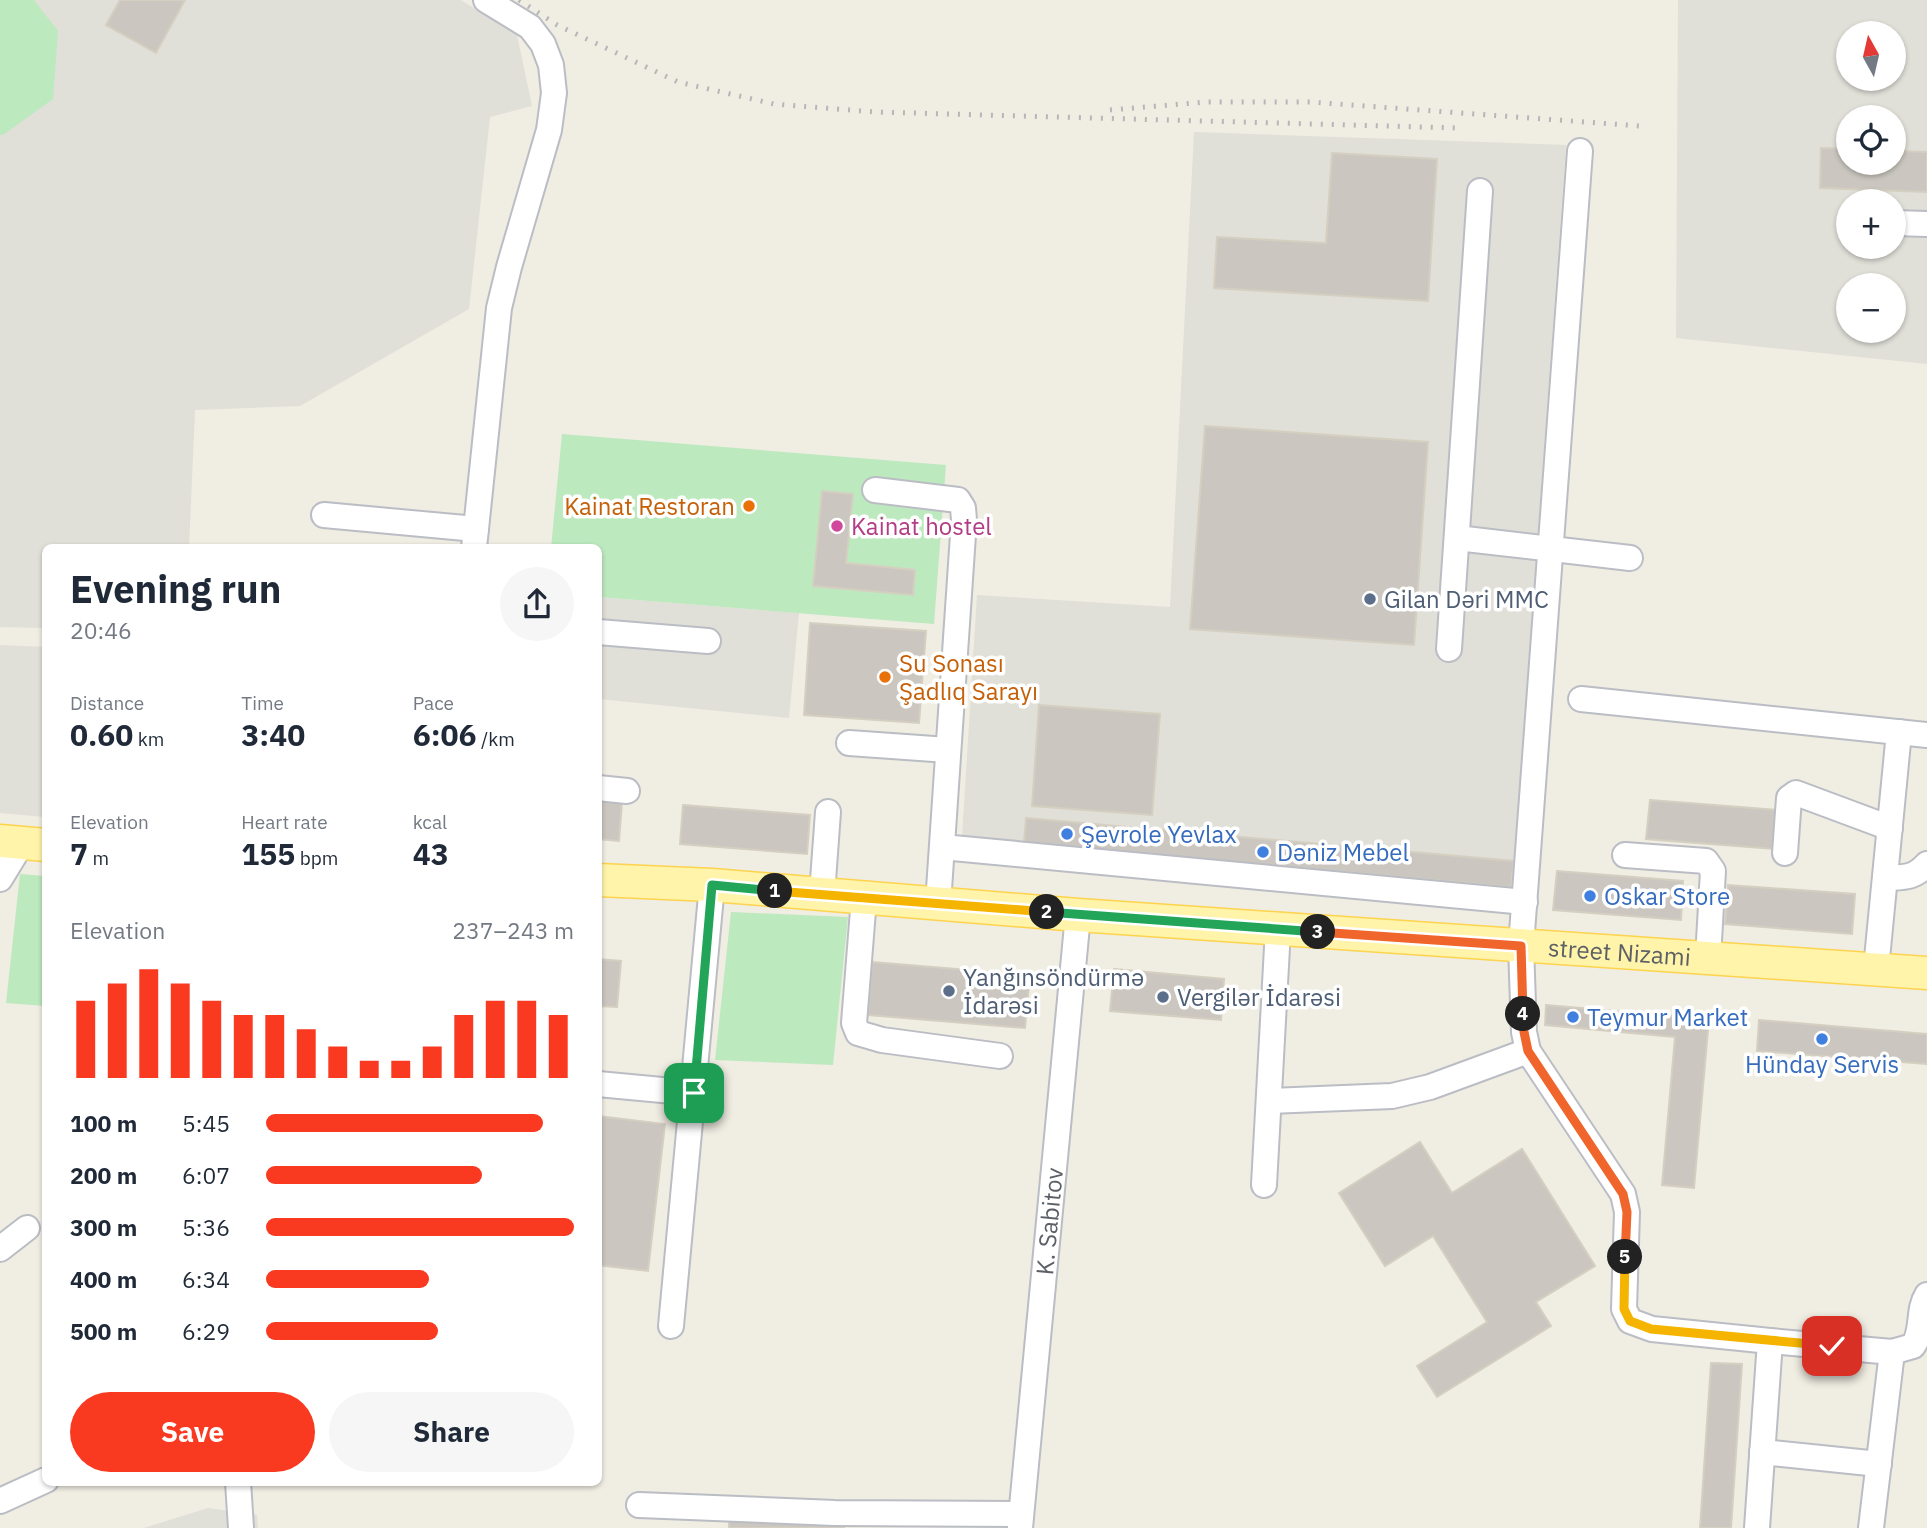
<!DOCTYPE html>
<html lang="en">
<head>
<meta charset="utf-8">
<style>
	body { margin:0; font-family:"IBM Plex Sans",sans-serif; background:#f6f6f7; color:#1f2937; height:100vh; display:flex; flex-direction:column; font-size:26px; white-space:nowrap }
	* { box-sizing:border-box; margin:0 }
	p { font-size:23px; color:#747a83 }
	.icon { flex:none; width:38px; height:38px; fill:none; stroke:currentColor; stroke-width:2; stroke-linecap:round; stroke-linejoin:round }
	.map { position:relative; flex:1; overflow:hidden }
	.drawer { position:absolute; left:42px; top:544px; width:560px; height:942px; display:flex; flex-direction:column; background:#fff; border-radius:10px; box-shadow:0 2px 5px #0004 }
	.drawer>* { flex:none }
	.needle { width:46px; rotate:352deg }
	.tools { position:absolute; left:1836px; top:21px; display:grid; gap:14px }
	.tools a { display:grid; place-items:center; width:70px; height:70px; border-radius:50%; background:#fff; box-shadow:0 2px 5px #0004; font-size:35px }
	.pin { position:absolute; display:grid; place-items:center; width:60px; height:60px; color:#fff; margin:-30px; border-radius:14px; box-shadow:0 4px 10px #0006 }
	.km { position:absolute; width:35px; height:35px; margin:-18px; border-radius:50%; background:#222; color:#fff; font-size:19px; line-height:35px; text-align:center }
	.round { display:grid; place-items:center; flex:none; width:74px; height:74px; border-radius:37px; background:#f6f6f7 }
	.overview { display:flex; align-items:center; justify-content:space-between; height:119px; padding:0 28px }
	h1 { font-size:38px; font-weight:800; line-height:52px }
	.figures { display:grid; grid-template-columns:repeat(3,1fr); gap:10px; height:119px; padding:7px 28px }
	.figures div { display:grid; align-content:center }
	.figures b { font-size:30px; font-weight:800 }
	.figures small { font-size:19px; font-weight:400 }
	.figures p { font-size:19px }
	.chart { height:196px; padding:14px 28px }
	.chart p { display:flex; justify-content:space-between }
	.chart svg { width:100%; height:126px; margin-top:7px; stroke:#f93920; stroke-width:6 }
	.cta { display:flex; gap:14px; margin-top:auto; padding:14px 28px }
	.cta a { flex:1; height:80px; border-radius:42px; background:#f93920; color:#fff; font-size:28px; font-weight:800; line-height:80px; text-align:center }
	.cta a+a { background:#f6f6f7; color:#1f2937 }
	ul { padding:0 28px; list-style:none; font-size:23px }
	li { display:grid; grid-template-columns:112px 84px 1fr; align-items:center; height:52px }
	li i { height:18px; border-radius:9px; background:#f93920 }
	.map>svg:first-child { display:block }
	.industrial { fill:#e0dfd8; fill-rule:evenodd }
	.green { fill:#bde9bf }
	.building { fill:#cbc7c0; stroke:#d5cfc1; stroke-width:2 }
	.lines { fill:none; stroke-linecap:round; stroke-linejoin:round }
	.minor-casing { stroke:#bbbdc4; stroke-width:28 }
	.major-casing { stroke:#fed34e; stroke-width:35 }
	.minor { stroke:#fff; stroke-width:24 }
	.major { stroke:#fff4a9; stroke-width:32 }
	.rail { stroke:#b5b6b7; stroke-width:5; stroke-dasharray:2 9; stroke-linecap:butt }
	.split-1-casing { stroke:#fff; stroke-width:14 }
	.split-2-casing { stroke:#fff; stroke-width:14 }
	.split-3-casing { stroke:#fff; stroke-width:14 }
	.split-4-casing { stroke:#fff; stroke-width:14 }
	.split-5-casing { stroke:#fff; stroke-width:14 }
	.split-6-casing { stroke:#fff; stroke-width:14 }
	.split-1 { stroke:#22a559; stroke-width:9 }
	.split-2 { stroke:#f5b400; stroke-width:9 }
	.split-3 { stroke:#22a559; stroke-width:9 }
	.split-4 { stroke:#f0652b; stroke-width:9 }
	.split-5 { stroke:#f0652b; stroke-width:9 }
	.split-6 { stroke:#f5b400; stroke-width:9 }
	.food-dot { fill:#e8710a; stroke:#fff; stroke-width:2.5 }
	.hotel-dot { fill:#d1479c; stroke:#fff; stroke-width:2.5 }
	.service-dot { fill:#5c6f8a; stroke:#fff; stroke-width:2.5 }
	.shop-dot { fill:#3f7fe0; stroke:#fff; stroke-width:2.5 }
	.labels { text-anchor:middle; dominant-baseline:central; stroke-width:7; stroke-linejoin:round; paint-order:stroke }
	.food-label { font-size:24px; fill:#c56008; stroke:#fff; text-anchor:end }
	.hotel-label { font-size:24px; fill:#b23c85; stroke:#fff; text-anchor:start }
	.service-label { font-size:24px; fill:#4e5e75; stroke:#fff; text-anchor:start }
	.shop-label { font-size:24px; fill:#366cbe; stroke:#fff; text-anchor:start }
	.street-label { font-size:24px; fill:#5b5f66; stroke:#fff }
</style>
</head>
<body>
<div class="map">
<svg width="1927" height="1528" viewBox="0 0 1927 1528">
	<rect width="100%" height="100%" fill="#f0ede3"/>
	<path class="industrial" d="M 0,0 L 461,0 L 517,35 L 532,106 L 490,117 L 469,309 L 300,406 L 195,410 L 189,548 L 46,548 L 45,628 L 0,627 Z
		M 1678,0 L 1927,0 L 1927,364 L 1676,338 ZM 1848,33 L 1894,33 L 1894,79 L 1848,79 ZM 1848,117 L 1894,117 L 1894,163 L 1848,163 ZM 1848,201 L 1894,201 L 1894,247 L 1848,247 ZM 1848,285 L 1894,285 L 1894,331 L 1848,331 Z
		M 1194,132 L 1566,145 L 1514,861 L 1027,818 L 1024,843 L 962,837 L 977,595 L 1170,607 Z
		M 598,597 L 799,613 L 789,718 L 599,699 Z
		M 0,645 L 45,647 L 45,817 L 0,813 Z
		M 208,1508 L 257,1515 L 258,1528 L 144,1528 Z"/>
	<path class="green" d="M 0,0 L 34,0 L 58,31 L 53,99 L 3,135 L 0,135 Z
		M 562,434 L 946,465 L 934,624 L 599,597 L 598,548 L 551,548 Z
		M 20,874 L 45,876 L 45,1006 L 6,1003 Z
		M 731,912 L 848,917 L 833,1065 L 715,1060 Z"/>
	<path class="building" d="M 120,0 L 185,0 L 156,53 L 106,25 Z
		M 1821,148 L 1848,149 L 1848,163 L 1894,163 L 1894,151 L 1927,152 L 1927,192 L 1820,188 Z
		M 1332,153 L 1437,159 L 1428,301 L 1214,288 L 1217,237 L 1326,243 Z
		M 1205,426 L 1428,442 L 1414,645 L 1190,629 Z
		M 822,491 L 853,494 L 846,563 L 915,570 L 913,595 L 813,586 Z
		M 810,623 L 926,631 L 919,723 L 804,715 Z
		M 1039,705 L 1160,714 L 1152,815 L 1032,806 Z
		M 598,800 L 622,802 L 619,841 L 598,839 Z
		M 1650,800 L 1777,810 L 1774,849 L 1646,839 Z
		M 683,805 L 810,815 L 807,854 L 680,844 Z
		M 1026,818 L 1514,861 L 1511,887 L 1024,843 Z
		M 1557,871 L 1683,881 L 1681,920 L 1553,910 Z
		M 1728,885 L 1855,894 L 1852,934 L 1725,924 Z
		M 598,959 L 621,961 L 617,1007 L 598,1006 Z
		M 872,962 L 1030,975 L 1025,1028 L 868,1015 Z
		M 1114,969 L 1224,979 L 1221,1020 L 1110,1011 Z
		M 1546,1005 L 1709,1019 L 1694,1188 L 1662,1185 L 1675,1037 L 1545,1025 Z
		M 1759,1020 L 1927,1034 L 1927,1064 L 1757,1051 Z
		M 598,1116 L 665,1124 L 648,1271 L 598,1265 Z
		M 1420,1142 L 1452,1193 L 1522,1149 L 1595,1266 L 1536,1302 L 1551,1326 L 1437,1397 L 1417,1366 L 1487,1322 L 1433,1236 L 1385,1266 L 1339,1193 Z
		M 1711,1363 L 1742,1364 L 1731,1528 L 1700,1528 Z
		M 729,1520 L 844,1525 L 844,1528 L 729,1528 Z"/>
	<g class="lines">
		<g class="minor-casing">
			<g id="minor">
				<path d="M 1580,151 L 1521,946 L 1524,1032 L 1528,1051 L 1623,1194 L 1627,1212 L 1624,1309 L 1630,1321 L 1652,1329 L 1770,1341 L 1757,1528"/>
				<path d="M 1894,223 L 1927,224"/>
				<path d="M 875,490 L 958,500 L 963,508 L 964,520 L 938,904"/>
				<path d="M 324,515 L 476,529"/>
				<path d="M 1457,538 L 1630,558"/>
				<path d="M 474,548 L 499,308 L 509,267 L 549,130 L 554,93 L 551,65 L 543,44 L 530,27 L 486,0"/>
				<path d="M 598,632 L 708,641"/>
				<path d="M 1449,649 L 1480,191"/>
				<path d="M 1581,699 L 1927,735"/>
				<path d="M 849,743 L 948,750"/>
				<path d="M 598,788 L 627,791"/>
				<path d="M 942,847 L 1525,902"/>
				<path d="M 1785,853 L 1789,798 L 1796,793 L 1890,828"/>
				<path d="M 1625,855 L 1706,861 L 1713,871 L 1708,958"/>
				<path d="M 1885,878 C 1904,877 1913,879 1927,864"/>
				<path d="M 0,879 L 22,843"/>
				<path d="M 822,894 L 828,812"/>
				<path d="M 864,898 L 854,1023 L 858,1033 L 882,1040 L 1000,1056"/>
				<path d="M 1876,969 L 1899,732"/>
				<path d="M 598,1084 L 694,1093"/>
				<path d="M 1269,1101 L 1392,1096 L 1430,1087 L 1528,1051"/>
				<path d="M 1264,1185 L 1278,929"/>
				<path d="M 0,1249 L 27,1228"/>
				<path d="M 671,1326 L 712,885"/>
				<path d="M 1770,1341 L 1892,1352 L 1913,1346 C 1924,1330 1917,1311 1927,1295"/>
				<path d="M 1762,1452 L 1879,1464"/>
				<path d="M 238,1482 L 241,1528"/>
				<path d="M 0,1501 L 46,1480"/>
				<path d="M 639,1505 L 835,1513 L 1021,1514"/>
				<path id="s1" d="M 1020,1528 L 1078,915"/>
				<path d="M 1871,1528 L 1892,1352"/>
			</g>
		</g>
		<g class="major-casing">
			<g id="major">
				<path d="M 0,841 L 46,845"/>
				<path id="s2" d="M 598,880 L 712,885 L 1078,915 L 1927,973"/>
			</g>
		</g>
		<use href="#minor" class="minor"/>
		<use href="#major" class="major"/>
		<path class="rail" d="M 519,0 L 557,25 L 678,82 L 774,104 L 875,112 L 1459,128
			M 1110,110 L 1206,102 L 1310,102 L 1640,126"/>
	</g>
	<g class="lines">
		<g class="split-1-casing">
			<path id="split-1" d="M 694,1093 L 712,885 L 775,891"/>
		</g>
		<g class="split-2-casing">
			<path id="split-2" d="M 775,891 L 1047,912"/>
		</g>
		<g class="split-3-casing">
			<path id="split-3" d="M 1047,912 L 1318,932"/>
		</g>
		<g class="split-4-casing">
			<path id="split-4" d="M 1318,932 L 1521,946 L 1523,1014"/>
		</g>
		<g class="split-5-casing">
			<path id="split-5" d="M 1523,1014 L 1524,1032 L 1528,1051 L 1623,1194 L 1627,1212 L 1625,1257"/>
		</g>
		<g class="split-6-casing">
			<path id="split-6" d="M 1625,1257 L 1624,1309 L 1630,1321 L 1651,1329 L 1832,1346"/>
		</g>
		<use href="#split-1" class="split-1"/>
		<use href="#split-2" class="split-2"/>
		<use href="#split-3" class="split-3"/>
		<use href="#split-4" class="split-4"/>
		<use href="#split-5" class="split-5"/>
		<use href="#split-6" class="split-6"/>
	</g>
	<g class="food-dot">
		<circle cx="749" cy="506" r="7"/>
		<circle cx="885" cy="677" r="7"/>
	</g>
	<circle class="hotel-dot" cx="837" cy="526" r="7"/>
	<g class="service-dot">
		<circle cx="1370" cy="599" r="7"/>
		<circle cx="949" cy="991" r="7"/>
		<circle cx="1163" cy="997" r="7"/>
	</g>
	<g class="shop-dot">
		<circle cx="1067" cy="834" r="7"/>
		<circle cx="1263" cy="852" r="7"/>
		<circle cx="1590" cy="896" r="7"/>
		<circle cx="1573" cy="1017" r="7"/>
		<circle cx="1822" cy="1039" r="7"/>
	</g>
	<g class="labels">
		<g class="food-label">
			<text x="735" y="506">Kainat Restoran</text>
			<text x="899" y="663" text-anchor="start">Su Sonası<tspan x="899" dy="28">Şadlıq Sarayı</tspan></text>
		</g>
		<g class="hotel-label">
			<text x="851" y="526">Kainat hostel</text>
		</g>
		<g class="service-label">
			<text x="1384" y="599">Gilan Dəri MMC</text>
			<text x="963" y="977">Yanğınsöndürmə<tspan x="963" dy="28">İdarəsi</tspan></text>
			<text x="1177" y="997">Vergilər İdarəsi</text>
		</g>
		<g class="shop-label">
			<text x="1081" y="834">Şevrole Yevlax</text>
			<text x="1277" y="852">Dəniz Mebel</text>
			<text x="1604" y="896">Oskar Store</text>
			<text x="1587" y="1017">Teymur Market</text>
			<text x="1822" y="1064" text-anchor="middle">Hünday Servis</text>
		</g>
		<g class="street-label">
			<text stroke="none"><textPath href="#s2" startOffset="1024">street Nizami</textPath></text>
			<text stroke="none"><textPath href="#s1" startOffset="308">K. Sabitov</textPath></text>
		</g>
	</g>
</svg>
<div class="tools">
<a><svg class="needle" viewBox="-14 -14 28 28"><path d="M0-13l5 13h-10z" fill="#e53935"/><path d="M0 13l5-13h-10z" fill="#747a83"/></svg></a>
<a><svg class="icon" aria-label="locate" viewBox="0 0 24 24"><circle cx="12" cy="12" r="6"/><path d="M12 2v4M12 18v4M2 12h4M18 12h4"/></svg></a>
<a>+</a>
<a>−</a>
</div>
<div class="pin" style="left:694px;top:1093px;background:#1e9e55"><svg class="icon" aria-label="arrive" viewBox="0 0 24 24"><path d="M6 21V4h12l-3 4 3 4H6"/></svg></div>
<div class="pin" style="left:1832px;top:1346px;background:#d93025"><svg class="icon" aria-label="check" viewBox="0 0 24 24"><path d="M5 12l5 5 9-10"/></svg></div>
<b class="km" style="left:775px;top:891px">1</b>
<b class="km" style="left:1047px;top:912px">2</b>
<b class="km" style="left:1318px;top:932px">3</b>
<b class="km" style="left:1523px;top:1014px">4</b>
<b class="km" style="left:1625px;top:1257px">5</b>
<section class="drawer">
<div class="overview"><div><h1>Evening run</h1><p>20:46</p></div><a class="round"><svg class="icon" aria-label="share" viewBox="0 0 24 24"><path d="M12 15V3M7 8l5-5 5 5M5 13v7h14v-7"/></svg></a></div>
<div class="figures">
<div><p>Distance</p><b>0.60<small> km</small></b></div>
<div><p>Time</p><b>3:40</b></div>
<div><p>Pace</p><b>6:06<small> /km</small></b></div>
</div>
<div class="figures">
<div><p>Elevation</p><b>7<small> m</small></b></div>
<div><p>Heart rate</p><b>155<small> bpm</small></b></div>
<div><p>kcal</p><b>43</b></div>
</div>
<div class="chart"><p><span>Elevation</span>237–243 m</p>
<svg viewBox="0 0 160 44" preserveAspectRatio="none"><path d="M5 44V17M15 44V11M25 44V6M35 44V11M45 44V17M55 44V22M65 44V22M75 44V27M85 44V33M95 44V38M105 44V38M115 44V33M125 44V22M135 44V17M145 44V17M155 44V22"/></svg>
</div>
<ul>
<li><b>100 m</b>5:45<i style="width:90%"></i></li>
<li><b>200 m</b>6:07<i style="width:70%"></i></li>
<li><b>300 m</b>5:36<i style="width:100%"></i></li>
<li><b>400 m</b>6:34<i style="width:53%"></i></li>
<li><b>500 m</b>6:29<i style="width:56%"></i></li>
</ul>
<div class="cta"><a>Save</a><a>Share</a></div>
</section>
</div>
</body>
</html>
